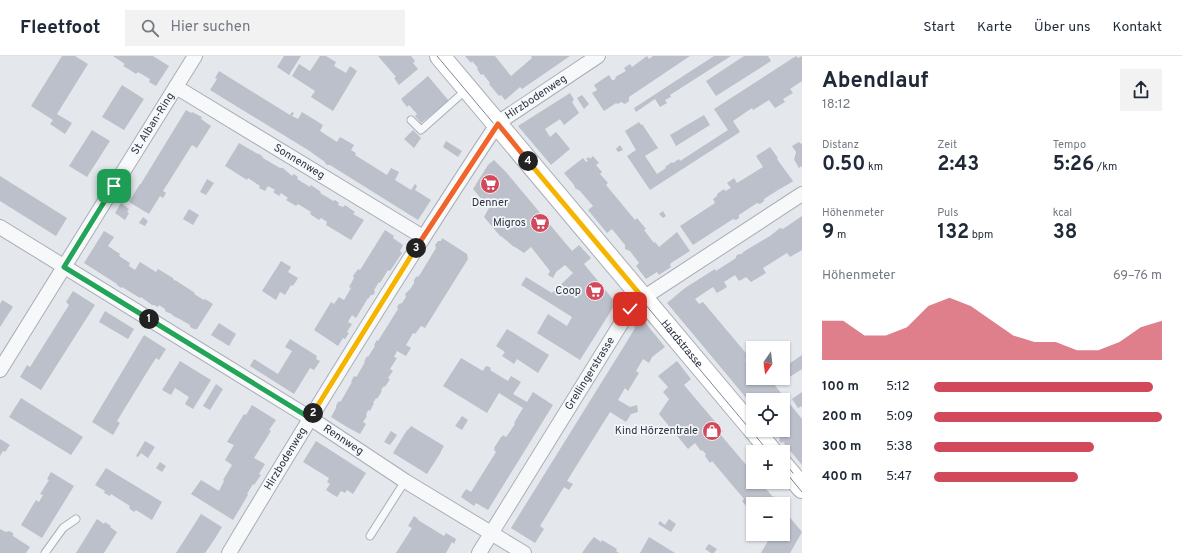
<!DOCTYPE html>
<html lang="de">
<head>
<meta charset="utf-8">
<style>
	body { margin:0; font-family:Overpass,sans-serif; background:#f2f2f3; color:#1f2937; height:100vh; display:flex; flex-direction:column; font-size:15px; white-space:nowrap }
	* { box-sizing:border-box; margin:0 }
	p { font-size:13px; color:#747a83 }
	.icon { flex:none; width:22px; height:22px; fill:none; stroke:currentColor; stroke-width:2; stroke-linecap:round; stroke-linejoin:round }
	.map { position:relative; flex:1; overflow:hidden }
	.details { display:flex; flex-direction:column; background:#fff; width:380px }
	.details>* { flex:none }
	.needle { width:26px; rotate:194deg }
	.controls { position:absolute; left:746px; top:285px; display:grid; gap:8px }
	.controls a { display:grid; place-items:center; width:44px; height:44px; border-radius:0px; background:#fff; box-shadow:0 1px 3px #0004; font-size:20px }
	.pin { position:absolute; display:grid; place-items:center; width:34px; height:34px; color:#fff; margin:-17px; border-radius:8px; box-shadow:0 2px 6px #0006 }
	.km { position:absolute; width:20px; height:20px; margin:-10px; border-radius:50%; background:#222; color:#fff; font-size:11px; line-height:20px; text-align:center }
	.round { display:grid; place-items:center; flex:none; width:42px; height:42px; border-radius:0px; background:#f2f2f3 }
	.overview { display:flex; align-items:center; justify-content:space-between; height:68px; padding:0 20px }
	h1 { font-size:22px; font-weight:700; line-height:30px }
	.figures { display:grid; grid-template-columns:repeat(3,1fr); gap:6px; height:68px; padding:4px 20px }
	.figures div { display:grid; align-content:center }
	.figures b { font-size:20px; font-weight:700 }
	.figures small { font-size:11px; font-weight:400 }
	.figures p { font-size:11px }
	.chart { height:112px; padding:8px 20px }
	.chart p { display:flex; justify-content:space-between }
	.chart svg { width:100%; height:72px; margin-top:4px; fill:#d1495b; opacity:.7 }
	ul { padding:0 20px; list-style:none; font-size:13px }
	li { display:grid; grid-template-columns:64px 48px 1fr; align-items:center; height:30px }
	li i { height:10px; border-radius:5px; background:#d1495b }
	header { display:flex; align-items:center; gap:24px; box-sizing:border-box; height:56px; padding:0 20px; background:#fff; border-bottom:1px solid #e0e1e3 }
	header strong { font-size:19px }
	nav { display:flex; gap:22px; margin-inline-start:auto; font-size:14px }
	.search { width:280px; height:36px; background:#f2f2f3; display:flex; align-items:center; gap:10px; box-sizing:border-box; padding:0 14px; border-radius:0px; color:#747a83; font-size:15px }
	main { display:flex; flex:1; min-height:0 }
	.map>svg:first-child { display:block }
	.building { fill:#bbc0ca }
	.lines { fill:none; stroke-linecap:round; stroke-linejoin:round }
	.lane-casing { stroke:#a9aeb7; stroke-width:9 }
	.street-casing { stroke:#a9aeb7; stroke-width:16 }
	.secondary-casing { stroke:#a9aeb7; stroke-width:22 }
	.lane { stroke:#f7f8fa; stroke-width:7 }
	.street { stroke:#f7f8fa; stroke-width:14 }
	.secondary { stroke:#fff; stroke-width:20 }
	.tram { stroke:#7d8696; stroke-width:1 }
	.split-1-casing { stroke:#fff; stroke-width:8 }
	.split-2-casing { stroke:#fff; stroke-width:8 }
	.split-3-casing { stroke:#fff; stroke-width:8 }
	.split-4-casing { stroke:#fff; stroke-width:8 }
	.split-5-casing { stroke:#fff; stroke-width:8 }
	.split-1 { stroke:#22a559; stroke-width:5 }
	.split-2 { stroke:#22a559; stroke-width:5 }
	.split-3 { stroke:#f5b400; stroke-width:5 }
	.split-4 { stroke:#f0652b; stroke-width:5 }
	.split-5 { stroke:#f5b400; stroke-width:5 }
	.labels { text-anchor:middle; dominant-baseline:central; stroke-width:3.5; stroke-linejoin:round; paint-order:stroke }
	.street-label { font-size:11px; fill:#2b3445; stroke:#f4f6f9 }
	.poi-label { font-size:11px; fill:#2b3445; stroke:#f4f6f9; text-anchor:end }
</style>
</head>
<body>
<header>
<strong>Fleetfoot</strong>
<div class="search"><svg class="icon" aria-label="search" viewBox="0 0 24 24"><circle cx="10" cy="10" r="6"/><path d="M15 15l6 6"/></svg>Hier suchen</div>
<nav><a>Start</a><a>Karte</a><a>Über uns</a><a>Kontakt</a></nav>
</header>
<main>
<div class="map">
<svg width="802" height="497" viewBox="0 0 802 497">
	<rect width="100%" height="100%" fill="#e4e7ec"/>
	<path class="building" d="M 62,0 L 75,0 L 88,8 L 57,58 L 72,67 L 65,78 L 50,68 L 53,64 L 31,50 Z
		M 113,0 L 153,0 L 169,10 L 156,30 L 149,26 L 150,23 L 138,16 L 136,18 L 130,14 L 123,10 L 125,8 Z
		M 284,0 L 301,0 L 289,19 L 277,11 Z
		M 320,0 L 326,0 L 336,6 L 334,10 L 346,17 L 350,10 L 357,15 L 333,55 L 311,41 L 315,35 L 292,20 L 299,8 L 310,15 Z
		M 378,0 L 411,0 L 415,5 L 413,7 L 418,13 L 399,29 L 394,22 L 396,21 Z
		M 465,0 L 495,0 L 511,20 L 532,2 L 531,0 L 570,0 L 522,33 L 520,31 L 505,44 L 501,39 L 499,40 L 489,28 L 490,27 L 483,18 L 481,19 L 477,13 L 478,12 L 472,5 L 471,7 Z
		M 647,0 L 649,3 L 653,0 L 690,0 L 629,41 L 629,45 L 625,48 L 621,46 L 618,48 L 616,47 L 604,55 L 592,37 L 597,34 L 594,29 L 609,19 L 612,24 L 614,24 L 616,22 L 615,21 L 626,15 L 624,12 L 630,8 L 632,11 Z
		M 714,0 L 731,0 L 670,39 L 671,41 L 665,44 L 667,47 L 660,51 L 655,43 L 636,56 L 634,52 Z
		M 744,0 L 768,0 L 771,5 L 716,40 L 706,25 Z
		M 796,0 L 798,2 L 802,0 L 802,25 L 790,33 L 793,37 L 783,43 L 785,46 L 775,52 L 769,44 L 753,54 L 752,52 L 733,65 L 740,76 L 650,134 L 627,100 L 636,94 L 625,75 L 639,66 L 641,69 L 642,68 L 658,92 L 645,100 L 657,118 L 666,112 L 665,111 L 672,106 L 673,107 L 679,103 L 680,105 L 728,74 L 714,53 Z
		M 219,15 L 290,59 L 292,56 L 294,57 L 292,60 L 298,63 L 302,56 L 323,69 L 320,75 L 337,86 L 340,81 L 354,89 L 351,94 L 356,97 L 355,99 L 387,119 L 391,112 L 399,116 L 395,124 L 411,134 L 415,128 L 417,130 L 415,134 L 431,144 L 418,164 L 330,109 L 327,109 L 325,107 L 325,106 L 308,94 L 210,34 L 217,23 L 215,22 Z
		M 428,20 L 449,45 L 421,67 L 415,60 L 417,58 L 409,49 L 407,51 L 401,43 Z
		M 122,29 L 144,43 L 124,74 L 102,61 Z
		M 570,37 L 574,44 L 572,46 L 579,57 L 564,69 L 560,63 L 545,73 L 550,81 L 556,76 L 570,93 L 551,109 L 518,70 Z
		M 582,39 L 589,48 L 584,53 L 577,42 Z
		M 186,54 L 191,57 L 192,56 L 202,61 L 201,63 L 211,70 L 197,92 L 192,89 L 163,135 L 166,137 L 163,142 L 160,140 L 149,158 L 129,146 L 140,128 L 141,128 L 142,126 Z
		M 704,59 L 710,69 L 676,90 L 670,79 Z
		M 92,74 L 110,85 L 87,121 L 69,110 Z
		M 413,74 L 421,82 L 414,92 L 404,83 Z
		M 446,85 L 462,95 L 458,101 L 443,91 Z
		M 799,86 L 801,88 L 802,87 L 802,110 L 799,112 L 795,105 L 794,104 L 796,96 L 792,90 Z
		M 239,87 L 256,97 L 261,99 L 263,102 L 280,112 L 283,112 L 292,120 L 294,118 L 298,121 L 297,123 L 310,131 L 311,129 L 321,136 L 320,137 L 327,141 L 333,145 L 335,144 L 339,147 L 338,149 L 343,151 L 345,149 L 355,156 L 353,158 L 364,164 L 351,184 L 326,169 L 327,166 L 321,162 L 319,164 L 310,158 L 311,156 L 298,148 L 296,150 L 286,144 L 288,142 L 281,137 L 279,140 L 273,136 L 275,134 L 268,130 L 265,135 L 259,132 L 260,130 L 248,122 L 247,124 L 225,110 Z
		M 620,89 L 623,94 L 618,96 L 616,93 Z
		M 770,91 L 778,102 L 777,103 L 793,125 L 792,126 L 778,134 L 764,143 L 764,145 L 760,148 L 757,147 L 739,159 L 739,162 L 736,164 L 733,163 L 693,189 L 680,170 L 715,147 L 713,143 L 717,140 L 717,138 L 724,133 L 725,135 L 731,132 L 727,127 L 734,122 L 737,127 L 763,111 L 756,100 Z
		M 593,100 L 599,107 L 596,109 L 602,116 L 600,118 L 608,127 L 606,129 L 635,164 L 637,162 L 646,173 L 644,174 L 654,187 L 655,186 L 659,191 L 677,176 L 690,195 L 671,207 L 670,209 L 671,211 L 659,219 L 657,216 L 646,223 L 636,210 L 639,207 L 630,195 L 625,193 L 625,189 L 612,173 L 607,177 L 588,154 L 593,150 L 580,135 L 575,132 L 574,129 L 564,117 L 583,102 L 586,106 L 588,105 L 586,103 L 589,101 L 590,103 Z
		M 494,104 L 506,116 L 572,195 L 579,189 L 591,202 L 584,208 L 616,247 L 580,304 L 537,277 L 548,258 L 567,270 L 572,261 L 521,229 L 526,221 L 552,237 L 573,217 L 565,209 L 556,216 L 553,222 L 548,219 L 550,215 L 531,191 L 524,197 L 515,191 L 514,191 L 501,180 L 501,181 L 484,161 L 489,152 L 473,133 L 488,109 Z
		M 0,120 L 67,162 L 56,180 L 0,145 Z
		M 207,123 L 214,127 L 206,139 L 200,136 Z
		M 121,147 L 129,153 L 127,156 L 129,157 L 125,164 L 115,157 Z
		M 189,153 L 199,159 L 193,169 L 183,163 Z
		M 663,155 L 666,160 L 663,162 L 659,158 Z
		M 802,160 L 802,194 L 790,201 L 787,197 L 763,212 L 766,217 L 751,226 L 746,221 L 739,225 L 735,219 L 724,226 L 727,231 L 717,237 L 713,231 L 695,243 L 699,248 L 703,246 L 745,296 L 749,301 L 745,304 L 747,307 L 753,303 L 753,311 L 751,312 L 753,314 L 753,322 L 757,322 L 760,326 L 769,322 L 802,363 L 802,409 L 783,386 L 781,387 L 779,385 L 780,383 L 778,380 L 777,382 L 774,379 L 776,377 L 773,374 L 783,374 L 783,344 L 753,344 L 753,350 L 667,247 L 685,232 L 715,213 L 716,215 L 736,202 L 736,200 L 739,198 L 742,198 L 743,196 L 770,180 L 780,172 L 783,173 Z
		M 143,161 L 148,165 L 145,170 L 139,167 Z
		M 385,174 L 394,180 L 393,182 L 403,189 L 400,195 L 402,197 L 390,215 L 388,214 L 380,227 L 379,226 L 374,234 L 375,236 L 373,239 L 371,239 L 368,243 L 368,242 L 356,262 L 352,259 L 348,266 L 352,268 L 347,276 L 349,277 L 345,283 L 343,282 L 338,290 L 314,274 L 331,246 L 334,248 L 339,241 L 344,244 L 351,232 L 349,231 L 354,222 L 353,220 L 358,213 L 360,214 Z
		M 104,175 L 114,181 L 108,190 L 120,198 L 119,200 L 130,207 L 129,210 L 135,214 L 140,206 L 156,216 L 158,213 L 173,222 L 174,225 L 175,224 L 195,237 L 194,238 L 204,244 L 205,243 L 213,248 L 197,273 L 194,273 L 190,271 L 190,269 L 178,262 L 175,261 L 170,257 L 169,257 L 165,255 L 165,253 L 159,249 L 158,251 L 154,249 L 152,249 L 141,241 L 140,242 L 122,231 L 121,232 L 117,229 L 117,228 L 84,207 Z
		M 442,182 L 467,198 L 468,203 L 425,272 L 421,270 L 415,278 L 413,277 L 406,289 L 411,292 L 406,300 L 397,295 L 394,301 L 397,302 L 390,313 L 393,315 L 388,322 L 390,323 L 385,331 L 384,330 L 381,334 L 382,335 L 377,343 L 376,342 L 373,347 L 374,347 L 370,355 L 368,354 L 366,359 L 367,360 L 363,366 L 366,368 L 360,378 L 347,371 L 331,361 L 336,352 L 336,350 L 338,346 L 341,345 L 352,326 L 351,326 L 354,320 L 356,321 L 357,320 L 365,306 L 364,306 L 367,300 L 368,301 L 375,290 L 374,289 L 377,284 L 378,285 L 398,253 L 397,251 L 399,248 L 402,247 L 406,241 L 405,238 L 411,232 L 414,227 L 414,224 L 416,221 L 419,220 L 436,192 L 435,189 L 438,185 L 441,185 Z
		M 281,205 L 291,211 L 288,216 L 298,222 L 293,230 L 291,229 L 285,239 L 280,236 L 276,244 L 262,235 Z
		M 73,235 L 95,249 L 41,334 L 20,321 L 27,309 L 30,311 L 69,249 L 66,246 Z
		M 2,244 L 9,248 L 13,251 L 0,271 L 0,248 Z
		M 105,255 L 134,273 L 128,283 L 99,266 Z
		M 643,264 L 665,291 L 652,301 L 649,307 L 643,303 L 636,315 L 639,317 L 628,335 L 625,332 L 618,344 L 630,351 L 637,349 L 638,356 L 631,358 L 626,366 L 610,356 L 567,425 L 573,428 L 569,434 L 564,431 L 540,470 L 544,473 L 535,487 L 511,472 L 626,287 L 635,272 L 634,271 Z
		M 219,267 L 236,278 L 229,290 L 211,279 Z
		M 507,273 L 549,299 L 538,317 L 517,303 L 514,308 L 502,300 L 505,296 L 496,290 Z
		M 144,279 L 166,293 L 159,304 L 156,302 L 147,316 L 117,365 L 120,367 L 113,379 L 92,366 Z
		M 290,283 L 317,300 L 316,303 L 320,305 L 314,314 L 310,312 L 294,338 L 250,310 L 254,303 L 278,318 L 292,295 L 285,291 Z
		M 802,299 L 802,313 L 788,322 L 787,321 L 778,327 L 774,322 L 783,322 L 783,312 Z
		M 461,302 L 483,315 L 485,311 L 487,310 L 491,312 L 490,314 L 508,325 L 511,320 L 521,326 L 513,338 L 527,346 L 533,336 L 553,349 L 488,454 L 476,447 L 474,450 L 461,441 L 466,433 L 471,436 L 496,396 L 494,394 L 495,393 L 494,392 L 501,381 L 502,381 L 503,379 L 506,381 L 511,374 L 515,368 L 514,367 L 523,352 L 499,337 L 487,357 L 443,330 Z
		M 180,305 L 211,324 L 193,353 L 185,348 L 189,341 L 175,332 L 171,339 L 162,334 Z
		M 677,305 L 691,323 L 684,329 L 723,375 L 720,378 L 753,417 L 753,426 L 760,426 L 773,441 L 774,440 L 778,445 L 777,446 L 779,448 L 753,448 L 753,454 L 749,450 L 747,451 L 742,445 L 744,443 L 712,405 L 710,407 L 705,400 L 706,398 L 702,394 L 701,395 L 695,387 L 688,393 L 659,358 L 669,343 L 663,336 L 668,331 L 658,320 Z
		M 216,328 L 223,333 L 210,354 L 203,350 Z
		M 802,336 L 802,350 L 798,352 L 792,343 Z
		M 21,342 L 83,381 L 71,399 L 9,361 Z
		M 252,349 L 276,364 L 269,374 L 271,375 L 254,402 L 265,408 L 259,418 L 261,419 L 254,429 L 253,428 L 247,438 L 248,439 L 233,464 L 191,438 L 201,424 L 219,435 L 224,425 L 223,424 L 232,409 L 225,404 L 234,389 L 227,386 L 244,358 L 246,359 Z
		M 462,360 L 468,364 L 462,374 L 455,370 Z
		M 411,370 L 444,390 L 441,395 L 441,396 L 427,418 L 393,397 L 407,374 L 408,374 Z
		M 391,375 L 397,379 L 390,389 L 384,386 Z
		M 0,383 L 10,389 L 5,396 L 3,395 L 0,400 Z
		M 145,385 L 155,391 L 148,402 L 141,397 L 138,401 L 136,400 Z
		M 316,385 L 366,417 L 353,438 L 347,434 L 345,437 L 341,435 L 337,441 L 332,438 L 326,434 L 330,428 L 327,426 L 329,422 L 303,406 Z
		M 160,406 L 166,410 L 162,416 L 156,412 Z
		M 106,412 L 162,446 L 152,464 L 136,454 L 134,456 L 129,452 L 130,450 L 111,438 L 110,440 L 104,437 L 105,435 L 95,429 Z
		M 51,416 L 74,430 L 42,482 L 21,469 L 36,444 L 39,446 L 43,439 L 40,438 L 49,424 L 47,423 Z
		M 784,452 L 788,457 L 787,458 L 802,476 L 790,497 L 761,497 L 772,478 L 783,478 L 783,453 Z
		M 201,458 L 222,471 L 214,484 L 205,497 L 176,497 Z
		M 414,460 L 418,463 L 418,464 L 444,480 L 446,477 L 456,483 L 454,488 L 452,486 L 446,497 L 396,497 L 412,472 L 408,470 Z
		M 97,463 L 104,468 L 105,466 L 111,470 L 110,471 L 117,476 L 104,497 L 76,497 Z
		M 669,463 L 676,468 L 671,476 L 658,468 L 660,465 L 665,469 Z
		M 0,473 L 6,476 L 9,475 L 13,477 L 13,480 L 30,491 L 26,497 L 0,497 Z
		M 594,481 L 601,486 L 602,484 L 617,493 L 616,495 L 619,497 L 582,497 L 589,487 Z
		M 649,481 L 675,497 L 640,497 Z
		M 709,488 L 717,493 L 714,497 L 711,497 L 705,493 Z"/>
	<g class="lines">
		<g class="lane-casing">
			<path id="lane" d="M 411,64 L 421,74 L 466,34
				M 370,480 L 405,425
				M 45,497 L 63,472 L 76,463"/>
		</g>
		<g class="street-casing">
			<g id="street">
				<path id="s1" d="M 176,31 L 423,181"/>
				<path id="s2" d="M 0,171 L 310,362 L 405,425 L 524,497"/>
				<path id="s3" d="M 0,314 L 195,0"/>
				<path id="s4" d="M 229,497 C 315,353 403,210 496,70 L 505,62 L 598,0"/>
				<path id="s5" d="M 479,497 L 630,253 L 635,248 L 643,242 L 802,138"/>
			</g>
		</g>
		<g class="secondary-casing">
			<g id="secondary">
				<path id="s6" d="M 440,0 L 753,373"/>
				<path d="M 754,374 L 772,396"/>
				<path d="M 783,409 L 802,432"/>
			</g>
		</g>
		<use href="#lane" class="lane"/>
		<use href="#street" class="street"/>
		<use href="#secondary" class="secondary"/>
		<path class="tram" d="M 437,0 L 769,396
			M 783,405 L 793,417
			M 783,413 L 802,436"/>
	</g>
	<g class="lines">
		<g class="split-1-casing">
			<path id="split-1" d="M 114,130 L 64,211 L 149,263"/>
		</g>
		<g class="split-2-casing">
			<path id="split-2" d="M 149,263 L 310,362 L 313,357"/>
		</g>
		<g class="split-3-casing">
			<path id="split-3" d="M 313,357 L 416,192"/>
		</g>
		<g class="split-4-casing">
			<path id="split-4" d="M 416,192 L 498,68 L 528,105"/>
		</g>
		<g class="split-5-casing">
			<path id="split-5" d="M 528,105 L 643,242 L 635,248 L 630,253"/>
		</g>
		<use href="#split-1" class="split-1"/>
		<use href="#split-2" class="split-2"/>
		<use href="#split-3" class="split-3"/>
		<use href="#split-4" class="split-4"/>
		<use href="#split-5" class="split-5"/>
	</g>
	<defs>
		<g id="supermarket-disc" transform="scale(1)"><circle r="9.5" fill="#d1495b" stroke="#f4f6f9"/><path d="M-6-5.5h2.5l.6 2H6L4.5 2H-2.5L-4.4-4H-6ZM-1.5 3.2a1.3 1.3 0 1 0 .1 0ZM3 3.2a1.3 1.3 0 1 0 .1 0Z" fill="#fff"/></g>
		<g id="shop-disc" transform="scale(1)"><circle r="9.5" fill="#d1495b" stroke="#f4f6f9"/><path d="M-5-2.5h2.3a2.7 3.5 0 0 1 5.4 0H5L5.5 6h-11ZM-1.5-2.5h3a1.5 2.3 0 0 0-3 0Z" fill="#fff"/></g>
	</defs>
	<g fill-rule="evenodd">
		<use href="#supermarket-disc" x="490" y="128"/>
		<use href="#supermarket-disc" x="540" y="167"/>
		<use href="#supermarket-disc" x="595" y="235"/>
		<use href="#shop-disc" x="712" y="375"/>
	</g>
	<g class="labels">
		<g class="street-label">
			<text stroke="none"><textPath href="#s4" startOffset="553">Hirzbodenweg</textPath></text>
			<text stroke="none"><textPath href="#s3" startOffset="290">St. Alban-Ring</textPath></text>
			<text stroke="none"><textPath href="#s1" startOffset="144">Sonnenweg</textPath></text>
			<text stroke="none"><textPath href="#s6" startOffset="376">Hardstrasse</textPath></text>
			<text stroke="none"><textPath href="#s5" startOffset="211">Grellingerstrasse</textPath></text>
			<text stroke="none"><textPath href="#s2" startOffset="404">Rennweg</textPath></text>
			<text stroke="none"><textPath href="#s4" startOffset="110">Hirzbodenweg</textPath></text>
		</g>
		<g class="poi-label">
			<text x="490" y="147" text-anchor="middle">Denner</text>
			<text x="526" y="167">Migros</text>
			<text x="581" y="235">Coop</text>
			<text x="698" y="375">Kind Hörzentrale</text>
		</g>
	</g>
</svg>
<div class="controls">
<a><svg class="needle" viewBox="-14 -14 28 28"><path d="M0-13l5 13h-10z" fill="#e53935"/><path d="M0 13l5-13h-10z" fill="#747a83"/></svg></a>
<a><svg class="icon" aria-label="locate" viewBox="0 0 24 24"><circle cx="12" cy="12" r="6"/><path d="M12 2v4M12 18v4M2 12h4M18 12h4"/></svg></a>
<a>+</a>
<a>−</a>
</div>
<div class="pin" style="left:114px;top:130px;background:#1e9e55"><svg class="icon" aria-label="arrive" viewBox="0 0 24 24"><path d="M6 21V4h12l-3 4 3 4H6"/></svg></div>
<div class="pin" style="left:630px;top:253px;background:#d93025"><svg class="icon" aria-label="check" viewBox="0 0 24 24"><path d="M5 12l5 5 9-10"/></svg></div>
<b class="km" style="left:149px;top:263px">1</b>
<b class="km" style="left:313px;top:357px">2</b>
<b class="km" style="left:416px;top:192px">3</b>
<b class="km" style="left:528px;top:105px">4</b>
</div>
<section class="details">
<div class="overview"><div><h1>Abendlauf</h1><p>18:12</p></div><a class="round"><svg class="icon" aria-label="share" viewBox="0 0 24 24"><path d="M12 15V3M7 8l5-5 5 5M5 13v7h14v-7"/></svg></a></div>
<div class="figures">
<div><p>Distanz</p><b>0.50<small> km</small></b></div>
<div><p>Zeit</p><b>2:43</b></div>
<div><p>Tempo</p><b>5:26<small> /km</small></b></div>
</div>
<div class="figures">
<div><p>Höhenmeter</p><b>9<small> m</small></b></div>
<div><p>Puls</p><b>132<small> bpm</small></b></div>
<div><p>kcal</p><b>38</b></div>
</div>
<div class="chart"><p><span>Höhenmeter</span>69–76 m</p>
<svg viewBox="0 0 160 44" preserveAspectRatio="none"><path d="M0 44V20L10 20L20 29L30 29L40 24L50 11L60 6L70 11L80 20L90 29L100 33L110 33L120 38L130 38L140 33L150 24L160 20V44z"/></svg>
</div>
<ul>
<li><b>100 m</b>5:12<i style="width:96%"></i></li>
<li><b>200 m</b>5:09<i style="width:100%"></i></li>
<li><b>300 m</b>5:38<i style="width:70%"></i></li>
<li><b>400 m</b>5:47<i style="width:63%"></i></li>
</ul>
</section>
</main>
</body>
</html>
